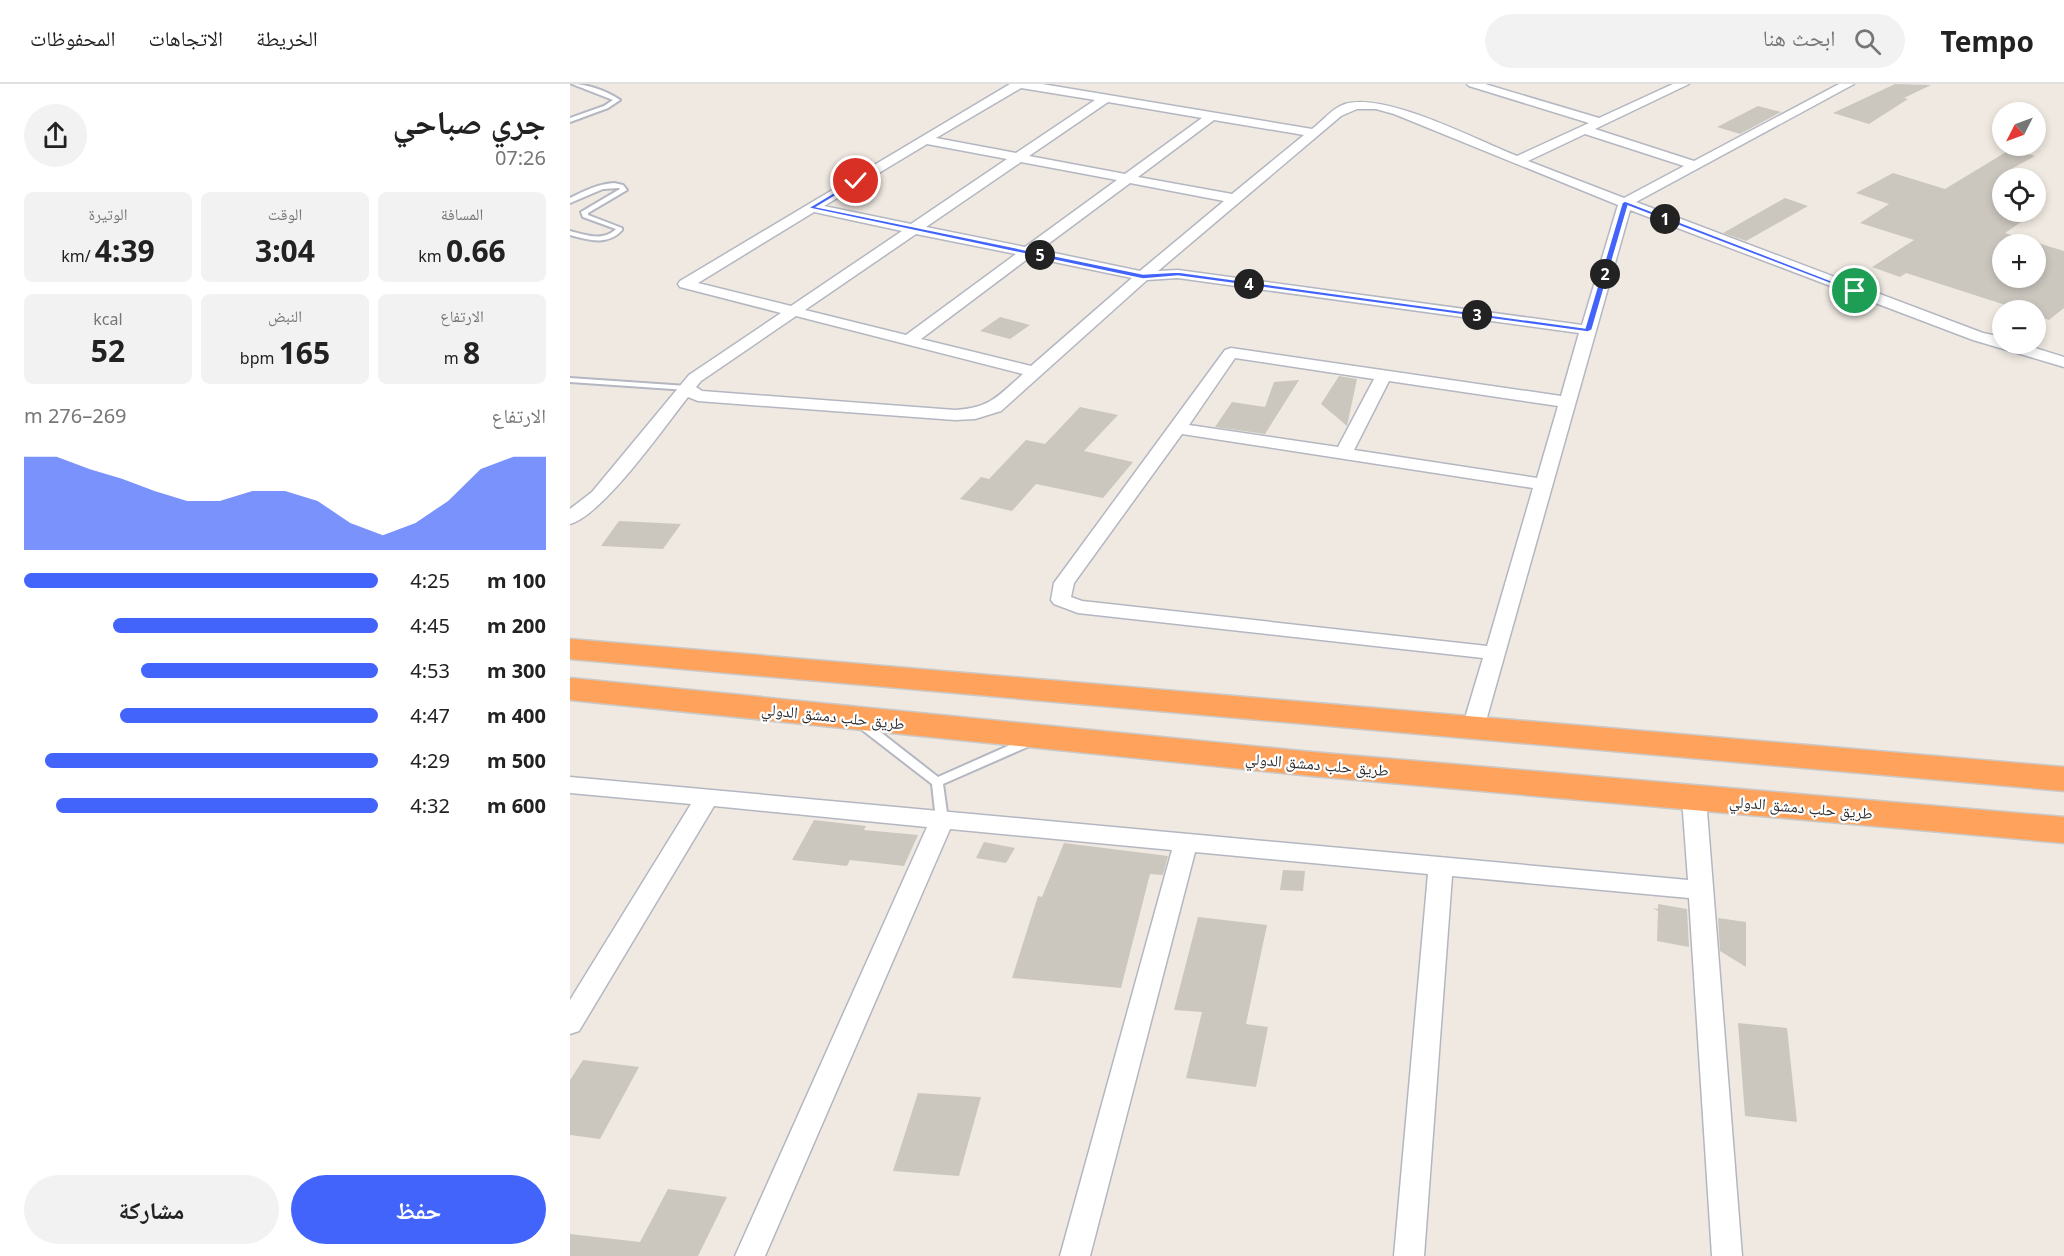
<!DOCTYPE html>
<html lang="ar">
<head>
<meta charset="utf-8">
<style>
	body { margin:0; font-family:"Noto Sans","Noto Naskh Arabic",sans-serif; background:#f2f2f2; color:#222; direction:rtl; height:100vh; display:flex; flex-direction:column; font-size:22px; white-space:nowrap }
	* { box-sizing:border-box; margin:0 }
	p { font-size:20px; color:#767676 }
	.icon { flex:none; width:33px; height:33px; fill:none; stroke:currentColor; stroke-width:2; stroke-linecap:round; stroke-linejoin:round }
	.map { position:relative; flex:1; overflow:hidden; direction:ltr }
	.side { display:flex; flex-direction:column; background:#fff; width:570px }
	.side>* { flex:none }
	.needle { width:39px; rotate:228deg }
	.buttons { position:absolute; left:1422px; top:18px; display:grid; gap:12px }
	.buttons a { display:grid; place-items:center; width:54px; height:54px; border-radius:50%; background:#fff; box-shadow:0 3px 9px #0003; font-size:30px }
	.pin { position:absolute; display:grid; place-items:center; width:51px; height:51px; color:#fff; margin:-26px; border:3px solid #fff; border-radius:50%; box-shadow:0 2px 6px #0007 }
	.km { position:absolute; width:30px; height:30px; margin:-15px; border-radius:50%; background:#222; color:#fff; font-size:16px; line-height:30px; text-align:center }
	.round { display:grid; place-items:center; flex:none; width:63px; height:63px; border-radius:32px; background:#f2f2f2 }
	.headline { display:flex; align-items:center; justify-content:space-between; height:102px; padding:0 24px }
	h1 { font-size:33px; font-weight:700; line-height:45px }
	.figures { display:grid; grid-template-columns:repeat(3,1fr); gap:9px; height:102px; padding:6px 24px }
	.figures div { display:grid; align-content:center; border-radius:9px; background:#f2f2f2; text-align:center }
	.figures b { font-size:30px; font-weight:700 }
	.figures small { font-size:16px; font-weight:400 }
	.figures p { font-size:16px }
	.chart { height:168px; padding:12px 24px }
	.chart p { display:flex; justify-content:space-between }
	.chart svg { width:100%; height:108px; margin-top:6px; fill:#4264fb; opacity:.7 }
	.primary-button { display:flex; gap:12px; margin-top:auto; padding:12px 24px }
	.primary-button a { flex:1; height:69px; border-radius:36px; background:#4264fb; color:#fff; font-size:24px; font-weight:700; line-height:69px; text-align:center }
	.primary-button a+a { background:#f2f2f2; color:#222 }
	ul { padding:0 24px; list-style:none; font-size:20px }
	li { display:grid; grid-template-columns:96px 72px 1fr; align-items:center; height:45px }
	li i { height:15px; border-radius:8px; background:#4264fb }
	header { display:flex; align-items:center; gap:36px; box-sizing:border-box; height:84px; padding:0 30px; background:#fff; border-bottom:2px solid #e0e0e0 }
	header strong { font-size:28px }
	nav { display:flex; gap:33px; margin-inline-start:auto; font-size:21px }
	.search { width:420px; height:54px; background:#f2f2f2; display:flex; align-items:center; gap:15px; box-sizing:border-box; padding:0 21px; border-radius:33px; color:#767676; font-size:22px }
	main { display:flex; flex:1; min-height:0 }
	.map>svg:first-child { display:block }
	.building { fill:#cbc7bf; fill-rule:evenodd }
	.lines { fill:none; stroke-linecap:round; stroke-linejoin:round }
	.service-casing { stroke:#b4b7c1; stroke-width:4 }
	.minor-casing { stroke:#b4b7c1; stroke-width:3 }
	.motorway-casing { stroke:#c9c9c9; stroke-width:3 }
	.service { fill:#fff; fill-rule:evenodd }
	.minor { fill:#fff; fill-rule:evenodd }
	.motorway { fill:#ffa35c; fill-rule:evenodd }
	.route { fill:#4264fb; stroke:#fff; stroke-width:1.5 }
	.labels { text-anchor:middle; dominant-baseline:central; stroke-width:4.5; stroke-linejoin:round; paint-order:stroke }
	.street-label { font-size:16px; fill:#2e2e2e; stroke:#fff }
</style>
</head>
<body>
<header>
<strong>Tempo</strong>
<div class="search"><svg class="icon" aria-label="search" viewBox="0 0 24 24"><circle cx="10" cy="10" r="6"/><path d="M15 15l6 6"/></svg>ابحث هنا</div>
<nav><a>الخريطة</a><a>الاتجاهات</a><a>المحفوظات</a></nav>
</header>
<main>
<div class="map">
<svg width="1494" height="1172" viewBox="0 0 1494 1172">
	<rect width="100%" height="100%" fill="#efe9e1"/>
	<path class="building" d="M 1325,0 L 1361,1 L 1334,14 L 1338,15 L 1299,40 L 1263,29 Z
		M 1188,22 L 1211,28 L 1170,50 L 1147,43 Z
		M 1441,65 L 1465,72 L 1432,90 L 1432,128 L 1445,128 L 1460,132 L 1435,149 L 1494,167 L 1494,224 L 1479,236 L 1466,231 L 1466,226 L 1451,226 L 1336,189 L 1330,193 L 1302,183 L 1344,156 L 1290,139 L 1319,120 L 1286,109 L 1323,89 L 1375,105 ZM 1432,160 L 1466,160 L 1466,194 L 1432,194 Z
		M 1215,114 L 1238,122 L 1176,157 L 1153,149 Z
		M 430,233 L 460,241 L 440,255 L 410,247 Z
		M 769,292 L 787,295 L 777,342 L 751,320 Z
		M 729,296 L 695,350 L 645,343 L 662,318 L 695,323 L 704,298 Z
		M 510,323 L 548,331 L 514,367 L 563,378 L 533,414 L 466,400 L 442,427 L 390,415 L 411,393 L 419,395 L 456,356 L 475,360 Z
		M 49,437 L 111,440 L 93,465 L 31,462 Z
		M 244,736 L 296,742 L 294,746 L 348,751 L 334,782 L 280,776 L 277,782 L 222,776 Z
		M 414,758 L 445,764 L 436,779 L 406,774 Z
		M 494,759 L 598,772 L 593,791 L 580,790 L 551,904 L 442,894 L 468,812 L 472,813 Z
		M 713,786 L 735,787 L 733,807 L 710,806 Z
		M 1088,820 L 1117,825 L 1119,863 L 1087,857 L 1088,827 L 1083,824 L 1088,825 Z
		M 628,833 L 697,841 L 676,940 L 698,943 L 686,1003 L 616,994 L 632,928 L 604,926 Z
		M 1148,834 L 1176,838 L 1176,883 L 1150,867 Z
		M 1168,939 L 1217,944 L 1227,1038 L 1175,1032 Z
		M 13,976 L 69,983 L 30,1055 L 0,1051 L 0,996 Z
		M 348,1009 L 411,1013 L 389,1092 L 323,1087 Z
		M 98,1105 L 157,1113 L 128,1172 L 0,1172 L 0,1150 L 70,1158 Z"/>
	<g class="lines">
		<g class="service-casing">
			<path id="service" d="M 2,0 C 18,0 37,7 50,16 L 38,24 L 0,38 L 0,34 L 34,22 L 43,16 Z
				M 44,99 L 53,101 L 57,106 L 18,129 L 18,131 L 52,144 L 52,146 C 38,162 19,156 0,151 L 0,147 C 16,151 33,158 46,145 L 13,133 L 11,128 L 50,105 L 49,104 L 33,105 L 0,119 L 0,114 C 14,107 28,100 44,99 Z
				M 0,294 L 117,302 L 121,304 L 117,306 L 0,298 Z
				M 291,635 L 295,636 L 368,693 L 456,654 L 464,654 L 466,657 L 464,660 L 373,700 L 378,736 L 376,739 L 368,739 L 366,736 L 362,700 L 287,642 L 286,639 Z"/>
		</g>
		<g class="minor-casing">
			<path id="minor" d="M 440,0 L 472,0 L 742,45 C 753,37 762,24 775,20 C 816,8 906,56 947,72 L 1019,39 L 899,2 L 897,0 L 915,0 L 1029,34 L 1103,0 L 1119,0 L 1025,45 L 1124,77 L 1269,0 L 1284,0 L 1066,118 L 1413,249 L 1432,253 L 1432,260 L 1452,260 L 1494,273 L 1494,283 L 1403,256 L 1060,126 L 914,644 L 911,649 L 903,651 L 895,649 L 892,644 L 913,574 L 508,529 L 484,520 L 481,516 L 484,499 L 655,266 L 661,264 L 991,312 L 1009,249 L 608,194 L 577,196 L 431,327 L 405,335 L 385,336 L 128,317 L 118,313 C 95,342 33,431 0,440 L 0,425 L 22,408 L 119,291 L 211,229 L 110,203 L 108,200 L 110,197 ZM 451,4 L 525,16 L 446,69 L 366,54 ZM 538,18 L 632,34 L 555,90 L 459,72 ZM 787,25 L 806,25 L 824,30 L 1048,121 L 1012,241 L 608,186 L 588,187 L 771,32 ZM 644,36 L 734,51 L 662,110 L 568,93 ZM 1015,50 L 1114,82 L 1054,114 L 958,77 ZM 357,60 L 437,75 L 341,140 L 254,122 ZM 451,78 L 547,96 L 455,163 L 356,143 ZM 560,99 L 654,117 L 570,187 L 470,166 ZM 244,128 L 332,147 L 221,222 L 128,199 ZM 346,150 L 446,170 L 336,251 L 235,226 ZM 460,173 L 562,194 L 461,282 L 351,255 ZM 226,232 L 453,290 C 428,312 420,324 385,326 L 132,307 L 126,303 L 131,297 ZM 665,274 L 804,295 L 768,363 L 619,341 ZM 819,297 L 988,322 L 967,394 L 784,366 ZM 612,350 L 963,404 L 917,562 L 512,517 L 501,513 L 504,499 Z
				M 0,693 L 1118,796 L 1112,714 L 1116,708 L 1124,706 L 1132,708 L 1136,714 L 1172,1172 L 1142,1172 L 1119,814 L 882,792 L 854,1172 L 824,1172 L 858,790 L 625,768 L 520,1172 L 490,1172 L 602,766 L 380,745 L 195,1172 L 165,1172 L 357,743 L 144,722 L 9,947 L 0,950 L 0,916 L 121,720 L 0,709 Z"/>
		</g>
		<g class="motorway-casing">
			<path id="motorway" d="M 0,555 L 1494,683 L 1494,707 L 0,575 Z
				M 0,594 L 742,668 L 1494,733 L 1494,759 L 742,692 L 0,616 Z"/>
		</g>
		<use href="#service" class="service"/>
		<use href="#minor" class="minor"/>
		<use href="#motorway" class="motorway"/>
	</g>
	<path class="route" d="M 286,95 L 289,98 L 247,123 L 573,190 L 608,188 L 1015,244 L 1052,119 L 1055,117 L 1288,207 L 1282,208 L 1058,122 L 1022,246 L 1018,248 L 608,192 L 573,195 L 238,124 Z"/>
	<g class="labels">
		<g class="street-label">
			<text transform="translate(263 632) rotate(6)">طريق حلب دمشق الدولي</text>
			<text transform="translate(747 680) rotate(5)">طريق حلب دمشق الدولي</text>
			<text transform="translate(1231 723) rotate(5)">طريق حلب دمشق الدولي</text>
		</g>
	</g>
</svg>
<div class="buttons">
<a><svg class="needle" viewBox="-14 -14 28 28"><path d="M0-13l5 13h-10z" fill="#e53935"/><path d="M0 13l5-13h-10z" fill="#767676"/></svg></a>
<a><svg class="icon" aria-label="locate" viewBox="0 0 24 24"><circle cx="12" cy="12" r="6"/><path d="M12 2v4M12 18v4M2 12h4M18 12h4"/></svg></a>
<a>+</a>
<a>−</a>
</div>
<div class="pin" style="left:1285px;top:207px;background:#1e9e55"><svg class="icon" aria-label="arrive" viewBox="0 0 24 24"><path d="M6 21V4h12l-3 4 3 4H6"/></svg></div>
<div class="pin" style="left:286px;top:97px;background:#d93025"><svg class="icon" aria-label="check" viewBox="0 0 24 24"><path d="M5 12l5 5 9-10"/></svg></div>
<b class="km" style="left:1095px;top:135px">1</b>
<b class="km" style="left:1035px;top:190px">2</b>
<b class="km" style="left:907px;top:231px">3</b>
<b class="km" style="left:679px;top:200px">4</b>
<b class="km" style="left:470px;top:171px">5</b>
</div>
<section class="side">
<div class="headline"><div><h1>جري صباحي</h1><p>07:26</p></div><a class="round"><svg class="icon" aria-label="share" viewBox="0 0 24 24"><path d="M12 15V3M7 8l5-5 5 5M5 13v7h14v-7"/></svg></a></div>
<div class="figures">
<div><p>المسافة</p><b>0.66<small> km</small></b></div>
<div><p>الوقت</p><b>3:04</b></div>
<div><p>الوتيرة</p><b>4:39<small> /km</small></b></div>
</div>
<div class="figures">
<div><p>الارتفاع</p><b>8<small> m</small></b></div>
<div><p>النبض</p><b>165<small> bpm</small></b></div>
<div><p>kcal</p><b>52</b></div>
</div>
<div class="chart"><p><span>الارتفاع</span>269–276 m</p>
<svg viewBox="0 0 160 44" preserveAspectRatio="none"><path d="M0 44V6L10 6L20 11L30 15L40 20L50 24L60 24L70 20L80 20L90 24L100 33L110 38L120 33L130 24L140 11L150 6L160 6V44z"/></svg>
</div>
<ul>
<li><b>100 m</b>4:25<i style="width:100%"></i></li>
<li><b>200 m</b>4:45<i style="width:75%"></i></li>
<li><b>300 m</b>4:53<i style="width:67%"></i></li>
<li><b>400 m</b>4:47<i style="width:73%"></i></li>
<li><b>500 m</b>4:29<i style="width:94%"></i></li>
<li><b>600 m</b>4:32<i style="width:91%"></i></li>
</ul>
<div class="primary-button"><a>حفظ</a><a>مشاركة</a></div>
</section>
</main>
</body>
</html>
